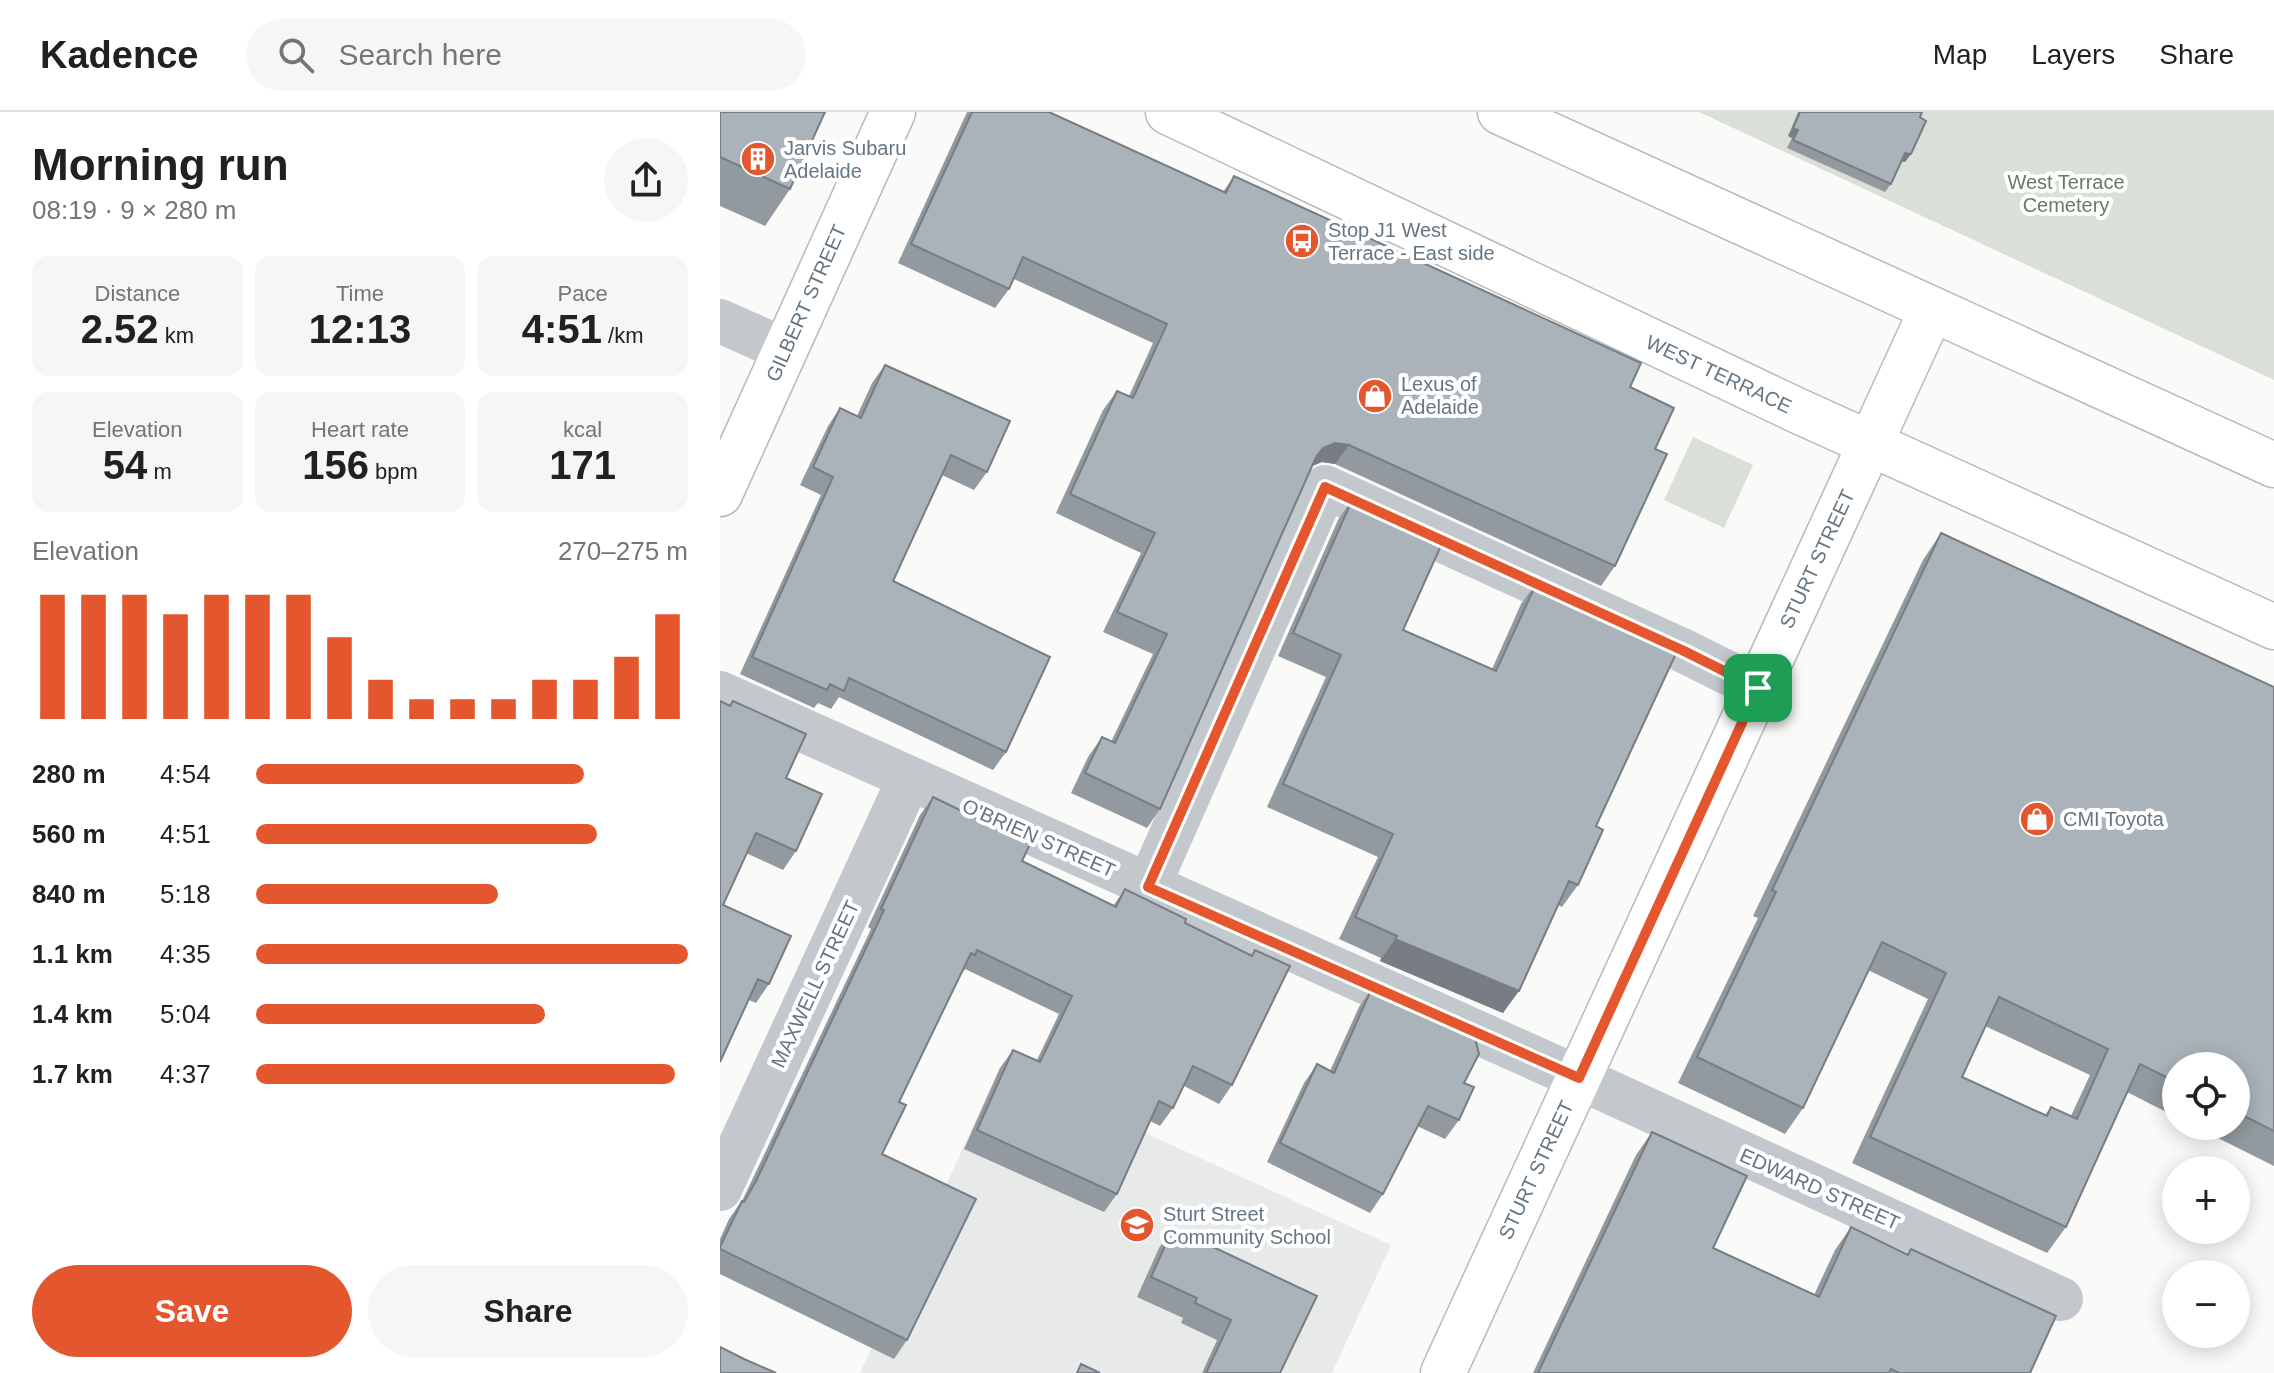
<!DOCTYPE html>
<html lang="en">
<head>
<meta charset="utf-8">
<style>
	body { margin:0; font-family:Arial,sans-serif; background:#f6f6f6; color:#202124; height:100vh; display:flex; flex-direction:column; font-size:30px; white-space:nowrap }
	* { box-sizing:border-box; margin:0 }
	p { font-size:26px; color:#757577 }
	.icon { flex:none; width:44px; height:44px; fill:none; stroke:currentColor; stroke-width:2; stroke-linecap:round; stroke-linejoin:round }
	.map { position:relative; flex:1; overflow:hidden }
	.details { display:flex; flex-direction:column; background:#fff; width:720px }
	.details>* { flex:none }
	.controls { position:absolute; left:1442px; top:940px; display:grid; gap:16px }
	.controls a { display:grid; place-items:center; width:88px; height:88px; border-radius:50%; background:#fff; box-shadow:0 4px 20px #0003; font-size:40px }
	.pin { position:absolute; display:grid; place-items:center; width:68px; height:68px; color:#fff; margin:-34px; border-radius:16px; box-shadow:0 4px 12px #0006 }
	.round { display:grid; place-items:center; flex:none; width:84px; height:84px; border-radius:42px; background:#f6f6f6 }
	.summary { display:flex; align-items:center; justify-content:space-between; height:136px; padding:0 32px }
	h1 { font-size:44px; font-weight:700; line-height:60px }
	.stats { display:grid; grid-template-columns:repeat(3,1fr); gap:12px; height:136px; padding:8px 32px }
	.stats div { display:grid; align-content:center; border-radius:16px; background:#f6f6f6; text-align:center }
	.stats b { font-size:40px; font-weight:700 }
	.stats small { font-size:22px; font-weight:400 }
	.stats p { font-size:22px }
	.chart { height:224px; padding:16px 32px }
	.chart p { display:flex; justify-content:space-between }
	.chart svg { width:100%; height:144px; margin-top:8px; stroke:#e4572e; stroke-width:6 }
	.action { display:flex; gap:16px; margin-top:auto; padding:16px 32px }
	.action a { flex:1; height:92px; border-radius:48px; background:#e4572e; color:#fff; font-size:32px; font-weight:700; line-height:92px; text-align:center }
	.action a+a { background:#f6f6f6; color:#202124 }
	ul { padding:0 32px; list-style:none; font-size:26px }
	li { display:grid; grid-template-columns:128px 96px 1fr; align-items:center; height:60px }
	li i { height:20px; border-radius:10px; background:#e4572e }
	header { display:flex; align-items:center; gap:48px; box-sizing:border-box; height:112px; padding:0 40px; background:#fff; border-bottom:2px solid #e0e0e0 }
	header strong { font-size:38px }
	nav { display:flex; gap:44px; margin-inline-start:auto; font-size:28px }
	.search { width:560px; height:72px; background:#f6f6f6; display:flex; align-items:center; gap:20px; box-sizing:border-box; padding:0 28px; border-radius:44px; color:#757577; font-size:30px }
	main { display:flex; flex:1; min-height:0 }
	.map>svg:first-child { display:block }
	.built { fill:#e8e9e9 }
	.green { fill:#dadfd7 }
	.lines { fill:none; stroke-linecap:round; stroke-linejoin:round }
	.secondary-casing { stroke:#b3babf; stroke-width:47 }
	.primary-casing { stroke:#b5babe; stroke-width:47 }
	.street { stroke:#c3c8cc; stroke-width:44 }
	.secondary { stroke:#fff; stroke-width:44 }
	.primary { stroke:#fff; stroke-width:44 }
	.wall { fill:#929a9f; fill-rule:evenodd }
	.shaded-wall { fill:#777d82 }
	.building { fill:#aab3b9; stroke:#777d82; stroke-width:2; fill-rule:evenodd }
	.route-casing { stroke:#fff; stroke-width:16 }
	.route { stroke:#e4572e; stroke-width:10 }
	.labels { text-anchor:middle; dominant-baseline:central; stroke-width:8; stroke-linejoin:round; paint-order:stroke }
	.poi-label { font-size:20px; fill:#657683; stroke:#fff; text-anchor:start }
	.park-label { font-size:20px; fill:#687a64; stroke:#fff }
	.street-label { font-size:20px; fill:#657683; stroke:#fff }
</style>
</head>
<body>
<header>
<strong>Kadence</strong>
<div class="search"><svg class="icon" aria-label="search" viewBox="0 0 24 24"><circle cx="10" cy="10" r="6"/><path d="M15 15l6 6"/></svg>Search here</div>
<nav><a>Map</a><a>Layers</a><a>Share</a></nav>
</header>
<main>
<section class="details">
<div class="summary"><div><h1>Morning run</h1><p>08:19 · 9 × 280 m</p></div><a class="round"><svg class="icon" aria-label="share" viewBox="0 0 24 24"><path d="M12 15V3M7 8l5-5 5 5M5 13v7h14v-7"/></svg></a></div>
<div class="stats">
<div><p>Distance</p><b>2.52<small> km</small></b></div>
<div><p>Time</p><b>12:13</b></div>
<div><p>Pace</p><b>4:51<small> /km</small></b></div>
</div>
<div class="stats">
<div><p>Elevation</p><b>54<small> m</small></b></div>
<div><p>Heart rate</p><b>156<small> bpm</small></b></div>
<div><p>kcal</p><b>171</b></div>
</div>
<div class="chart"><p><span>Elevation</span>270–275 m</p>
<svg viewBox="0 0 160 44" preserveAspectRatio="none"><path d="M5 44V6M15 44V6M25 44V6M35 44V12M45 44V6M55 44V6M65 44V6M75 44V19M85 44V32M95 44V38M105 44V38M115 44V38M125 44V32M135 44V32M145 44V25M155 44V12"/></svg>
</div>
<ul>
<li><b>280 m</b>4:54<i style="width:76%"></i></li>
<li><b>560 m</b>4:51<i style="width:79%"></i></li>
<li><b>840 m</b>5:18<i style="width:56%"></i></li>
<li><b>1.1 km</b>4:35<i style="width:100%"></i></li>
<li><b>1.4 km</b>5:04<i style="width:67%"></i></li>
<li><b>1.7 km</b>4:37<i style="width:97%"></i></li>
</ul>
<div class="action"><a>Save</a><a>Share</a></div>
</section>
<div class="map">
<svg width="1554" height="1261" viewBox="0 0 1554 1261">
	<rect width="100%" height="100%" fill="#fafaf8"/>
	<path class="built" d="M 280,955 L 671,1133 L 612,1261 L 140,1261 Z"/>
	<path class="green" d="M 979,0 L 1554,0 L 1554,268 Z
		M 973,325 L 1033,353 L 1004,416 L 944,388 Z"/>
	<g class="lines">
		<g class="secondary-casing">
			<path id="secondary" d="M 0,382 L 173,0
				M 723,1261 L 1150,332"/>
		</g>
		<g class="primary-casing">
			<path id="primary" d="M 448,0 L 1074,297 L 1554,515
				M 780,0 L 1554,353
				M 1150,332 L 1212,197"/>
		</g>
		<path class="street" d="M 0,209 L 65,238
			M 0,581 L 859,966 L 1341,1187
			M 428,775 L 605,375 L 964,539 L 1038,576
			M 0,1077 L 189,667"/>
		<use href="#secondary" class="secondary"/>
		<use href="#primary" class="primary"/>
	</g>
	<path class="wall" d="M 0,0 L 70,77 L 45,114 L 0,94 Z
		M 247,0 L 329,0 L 503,80 L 514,64 L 910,275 L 935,337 L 895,454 L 881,474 L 615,352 L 602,350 L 592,354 L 440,697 L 427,716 L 351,681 L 368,645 L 382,625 L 391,630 L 433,542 L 383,520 L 421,441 L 336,401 L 383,298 L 397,279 L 409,284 L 433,231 L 294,167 L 289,177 L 275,196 L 178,151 Z
		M 1078,0 L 1202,0 L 1191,42 L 1185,50 L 1181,50 L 1171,72 L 1165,80 L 1067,36 L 1072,26 L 1068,24 Z
		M 165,253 L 267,360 L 254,378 L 222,363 L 173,469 L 286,640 L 273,658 L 119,585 L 111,597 L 98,591 L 94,596 L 20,562 L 101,383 L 80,373 L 108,314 L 120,296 L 137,304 L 152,271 Z
		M 633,386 L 683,518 L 772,557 L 801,492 L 817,470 L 876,714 L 858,773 L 842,795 L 838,793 L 783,901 L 660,849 L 661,846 L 619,827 L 658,745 L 547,695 L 606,565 L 558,544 L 618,408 Z
		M 1221,421 L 1554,575 L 1554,1054 L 1474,1014 L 1516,1014 L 1516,954 L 1456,954 L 1456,1005 L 1407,980 L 1346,1115 L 1327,1141 L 1132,1051 L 1208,887 L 1148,858 L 1083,996 L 1065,1022 L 958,971 L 1038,806 L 1033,804 L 1203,448 ZM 1265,914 L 1370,963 L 1351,1004 L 1331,995 L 1325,1003 L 1242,965 Z
		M 0,589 L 9,594 L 13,589 L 66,666 L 76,739 L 63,758 L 26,741 L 3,793 L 49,872 L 36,891 L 29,888 L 0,950 Z
		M 213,685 L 302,749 L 393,794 L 405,777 L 465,811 L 531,844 L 535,838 L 512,973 L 499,992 L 464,974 L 453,996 L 440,1014 L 430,1009 L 397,1082 L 384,1100 L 244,1037 L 280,956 L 293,938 L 317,948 L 339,902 L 245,857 L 242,861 L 179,990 L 162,1042 L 187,1228 L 174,1247 L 0,1162 L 0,1127 L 9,1107 L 23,1087 L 151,817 L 148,815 L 200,703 Z
		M 652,876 L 744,971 L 739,1008 L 725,1027 L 697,1014 L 663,1082 L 650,1101 L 547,1050 L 584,971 L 597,952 L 610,959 L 639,895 Z
		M 932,1020 L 993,1136 L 1094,1183 L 1115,1138 L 1131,1115 L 1188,1142 L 1191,1137 L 1310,1261 L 813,1261 L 916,1043 Z
		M 453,1116 L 560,1261 L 482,1261 L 497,1228 L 461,1211 L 463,1206 L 417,1185 L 439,1136 Z"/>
	<path class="shaded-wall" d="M 1073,16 L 1078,18 L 1072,26 L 1068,24 Z
		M 1185,41 L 1191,42 L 1185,50 L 1179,49 Z
		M 615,331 L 629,333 L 615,352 L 602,350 L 590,355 L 582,365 L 603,336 Z
		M 675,827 L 799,879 L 783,901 L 660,849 Z"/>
	<path class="building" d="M 0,0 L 105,0 L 70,77 L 0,45 Z
		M 252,0 L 329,0 L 506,81 L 514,64 L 921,251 L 910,275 L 954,296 L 935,337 L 947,342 L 895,454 L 629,333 L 615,331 L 603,336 L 596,345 L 440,697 L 365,661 L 382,625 L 395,631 L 447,522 L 397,500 L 435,421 L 350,382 L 397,279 L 413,286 L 447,212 L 303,145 L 289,177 L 191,132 Z
		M 1080,0 L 1202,0 L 1200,5 L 1206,9 L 1191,42 L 1185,41 L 1171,72 L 1073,28 L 1078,18 L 1073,16 Z
		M 165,253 L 290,309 L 267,360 L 231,343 L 173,469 L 330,545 L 286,640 L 129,566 L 124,579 L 110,572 L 107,578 L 32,545 L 113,365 L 93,355 L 120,296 L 141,306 Z
		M 633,386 L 724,427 L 683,518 L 776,559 L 817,470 L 959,535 L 876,714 L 883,718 L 858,773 L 849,769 L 799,879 L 675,827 L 677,824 L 635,805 L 673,722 L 563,672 L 621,543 L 573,521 Z
		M 1221,421 L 1554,575 L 1554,1019 L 1516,1000 L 1516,954 L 1456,954 L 1456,970 L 1420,952 L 1346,1115 L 1150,1025 L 1226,861 L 1162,830 L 1083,996 L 977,945 L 1056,780 L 1052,778 ZM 1279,885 L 1388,937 L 1357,1007 L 1331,995 L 1327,1004 L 1242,965 Z
		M 0,589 L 10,594 L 13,589 L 86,622 L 66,666 L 102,682 L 76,739 L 36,721 L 3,793 L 71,824 L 49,872 L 38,867 L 0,950 Z
		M 213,685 L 310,732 L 302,749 L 396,795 L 405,777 L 466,807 L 465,811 L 532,844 L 535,838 L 570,854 L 512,973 L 473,954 L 453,996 L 439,989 L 397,1082 L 257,1018 L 293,938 L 320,950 L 352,884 L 257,838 L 255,843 L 251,841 L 179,990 L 186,993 L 162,1042 L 256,1087 L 187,1228 L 0,1137 L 0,1135 L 22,1089 L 24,1090 L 36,1069 L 164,798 L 161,797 Z
		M 652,876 L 754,922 L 759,942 L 744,971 L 754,975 L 739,1008 L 708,994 L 663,1082 L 560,1031 L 597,952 L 614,961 Z
		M 932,1020 L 1027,1064 L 993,1136 L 1099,1185 L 1131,1115 L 1188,1143 L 1191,1137 L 1336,1204 L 1310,1261 L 1179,1261 L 1171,1257 L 1169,1261 L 818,1261 Z
		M 453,1116 L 597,1184 L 560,1261 L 486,1261 L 511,1208 L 475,1191 L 477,1186 L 431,1165 Z
		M 0,1235 L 24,1247 L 56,1261 L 0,1261 Z
		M 361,1252 L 380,1261 L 357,1261 Z"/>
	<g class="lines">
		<g class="route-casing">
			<path id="route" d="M 605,375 L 964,539 L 1038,576 L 859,966 L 428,775 Z"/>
		</g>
		<use href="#route" class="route"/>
	</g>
	<defs>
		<g id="building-disc" transform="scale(1.8)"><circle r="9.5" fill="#e4572e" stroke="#fff"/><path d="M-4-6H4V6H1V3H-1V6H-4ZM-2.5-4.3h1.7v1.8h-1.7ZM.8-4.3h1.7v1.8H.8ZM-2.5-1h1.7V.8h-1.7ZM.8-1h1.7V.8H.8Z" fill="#fff"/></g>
		<g id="bus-disc" transform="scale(1.8)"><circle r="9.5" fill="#e4572e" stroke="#fff"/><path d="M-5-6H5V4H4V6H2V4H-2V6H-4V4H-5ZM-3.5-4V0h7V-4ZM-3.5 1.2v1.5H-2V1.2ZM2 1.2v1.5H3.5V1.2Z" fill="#fff"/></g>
		<g id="shop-disc" transform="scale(1.8)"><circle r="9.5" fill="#e4572e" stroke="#fff"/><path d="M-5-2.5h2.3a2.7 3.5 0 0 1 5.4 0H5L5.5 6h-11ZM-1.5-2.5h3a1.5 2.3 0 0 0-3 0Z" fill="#fff"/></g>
		<g id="school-disc" transform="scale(1.8)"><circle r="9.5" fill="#e4572e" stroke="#fff"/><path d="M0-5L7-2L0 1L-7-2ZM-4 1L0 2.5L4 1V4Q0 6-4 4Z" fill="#fff"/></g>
	</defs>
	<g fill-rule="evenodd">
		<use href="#building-disc" x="38" y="47"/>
		<use href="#bus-disc" x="582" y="129"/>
		<use href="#shop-disc" x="655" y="284"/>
		<use href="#shop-disc" x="1317" y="707"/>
		<use href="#school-disc" x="417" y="1113"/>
	</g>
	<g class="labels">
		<g class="poi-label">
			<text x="64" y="36">Jarvis Subaru<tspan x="64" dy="23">Adelaide</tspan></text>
			<text x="608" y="118">Stop J1 West<tspan x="608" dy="23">Terrace - East side</tspan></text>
			<text x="681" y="272">Lexus of<tspan x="681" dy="23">Adelaide</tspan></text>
			<text x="1343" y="707">CMI Toyota</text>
			<text x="443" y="1102">Sturt Street<tspan x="443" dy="23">Community School</tspan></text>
		</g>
		<g class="park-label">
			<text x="1346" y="70">West Terrace<tspan x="1346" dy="23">Cemetery</tspan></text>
		</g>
		<g class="street-label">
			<text transform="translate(86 191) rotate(-66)">GILBERT STREET</text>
			<text transform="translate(999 262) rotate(25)">WEST TERRACE</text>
			<text transform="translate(1097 447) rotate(-65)">STURT STREET</text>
			<text transform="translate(319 726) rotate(24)">O'BRIEN STREET</text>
			<text transform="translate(95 872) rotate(-65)">MAXWELL STREET</text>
			<text transform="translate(816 1058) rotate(-65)">STURT STREET</text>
			<text transform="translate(1100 1077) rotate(24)">EDWARD STREET</text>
		</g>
	</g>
</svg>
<div class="controls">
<a><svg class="icon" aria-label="locate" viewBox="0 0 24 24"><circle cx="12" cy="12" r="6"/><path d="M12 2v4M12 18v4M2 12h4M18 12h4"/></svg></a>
<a>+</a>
<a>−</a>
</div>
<div class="pin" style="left:1038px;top:576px;background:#1e9e55"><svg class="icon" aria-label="arrive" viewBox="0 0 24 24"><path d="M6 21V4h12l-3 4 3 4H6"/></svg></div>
</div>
</main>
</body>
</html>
